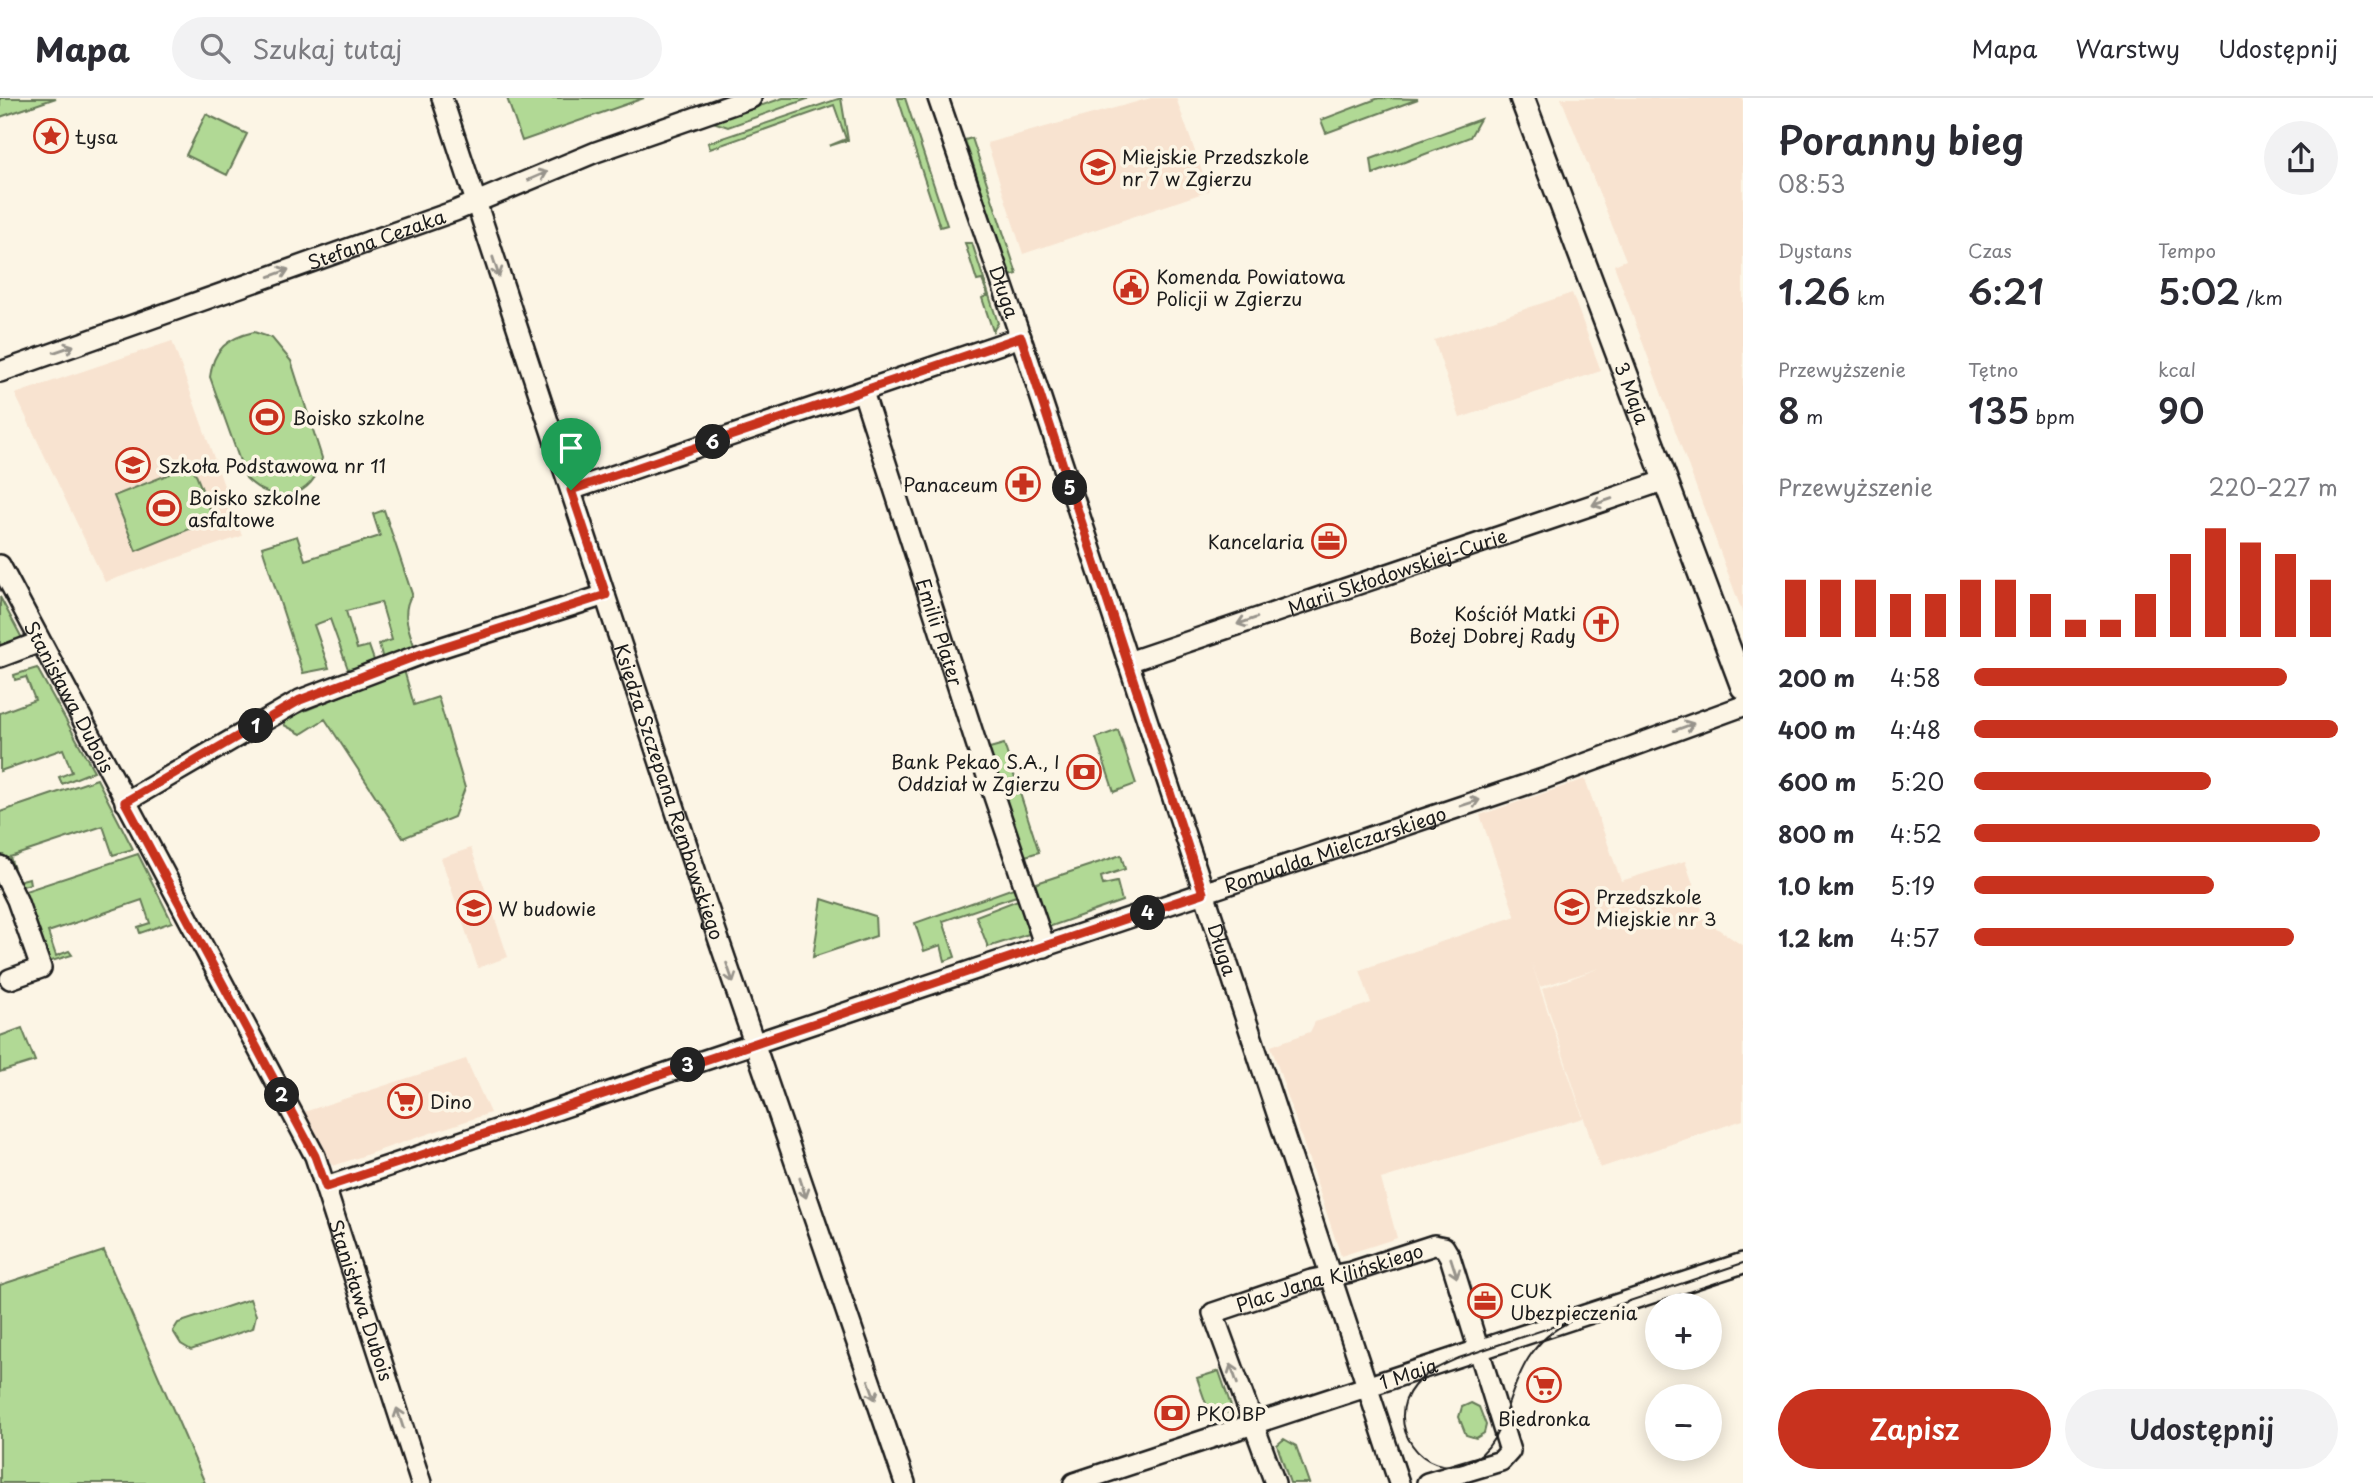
<!DOCTYPE html>
<html lang="pl">
<head>
<meta charset="utf-8">
<style>
	body { margin:0; font-family:"Playpen Sans",sans-serif; background:#f2f2f3; color:#2b2b33; height:100vh; display:flex; flex-direction:column; font-size:26px; white-space:nowrap }
	* { box-sizing:border-box; margin:0 }
	p { font-size:23px; color:#7c7c81 }
	.icon { flex:none; width:38px; height:38px; fill:none; stroke:currentColor; stroke-width:2; stroke-linecap:round; stroke-linejoin:round }
	.map { position:relative; flex:1; overflow:hidden }
	.sheet { display:flex; flex-direction:column; background:#fff; width:630px }
	.sheet>* { flex:none }
	.tools { position:absolute; left:1645px; top:1195px; display:grid; gap:14px }
	.tools a { display:grid; place-items:center; width:77px; height:77px; border-radius:50%; background:#fff; box-shadow:0 4px 18px #0003; font-size:35px }
	.pin { position:absolute; display:grid; place-items:center; width:60px; height:60px; color:#fff; margin:-72px -30px; border-radius:50% 50% 50% 0; rotate:-45deg; box-shadow:0 0 7px #0007 }
	.pin .icon { rotate:45deg }
	.km { position:absolute; width:35px; height:35px; margin:-18px; border-radius:50%; background:#222; color:#fff; font-size:19px; line-height:35px; text-align:center }
	.round { display:grid; place-items:center; flex:none; width:74px; height:74px; border-radius:37px; background:#f2f2f3 }
	.headline { display:flex; align-items:center; justify-content:space-between; height:119px; padding:0 35px }
	h1 { font-size:38px; font-weight:600; line-height:52px }
	.metrics { display:grid; grid-template-columns:repeat(3,1fr); gap:10px; height:119px; padding:7px 35px }
	.metrics div { display:grid; align-content:center }
	.metrics b { font-size:35px; font-weight:600 }
	.metrics small { font-size:19px; font-weight:400 }
	.metrics p { font-size:19px }
	.chart { height:196px; padding:14px 35px }
	.chart p { display:flex; justify-content:space-between }
	.chart svg { width:100%; height:126px; margin-top:7px; stroke:#c8321e; stroke-width:6 }
	.primary-button { display:flex; gap:14px; margin-top:auto; padding:14px 35px }
	.primary-button a { flex:1; height:80px; border-radius:42px; background:#c8321e; color:#fff; font-size:28px; font-weight:600; line-height:80px; text-align:center }
	.primary-button a+a { background:#f2f2f3; color:#2b2b33 }
	ul { padding:0 35px; list-style:none; font-size:23px }
	li { display:grid; grid-template-columns:112px 84px 1fr; align-items:center; height:52px }
	li i { height:18px; border-radius:9px; background:#c8321e }
	header { display:flex; align-items:center; gap:42px; box-sizing:border-box; height:98px; padding:0 35px; background:#fff; border-bottom:2px solid #e1e1e2 }
	header strong { font-size:33px }
	nav { display:flex; gap:38px; margin-inline-start:auto; font-size:24px }
	.search { width:490px; height:63px; background:#f2f2f3; display:flex; align-items:center; gap:18px; box-sizing:border-box; padding:0 24px; border-radius:38px; color:#7c7c81; font-size:26px }
	main { display:flex; flex:1; min-height:0 }
	.map>svg:first-child { display:block }
	.built { fill:#f8e3d0 }
	.green { fill:#b1d995; stroke:#667a58; stroke-width:2 }
	.lines { fill:none; stroke-linecap:round; stroke-linejoin:round }
	.minor-casing { stroke:#1c1c1c; stroke-width:24 }
	.major-casing { stroke:#1c1c1c; stroke-width:28 }
	.minor { stroke:#fcf5e5; stroke-width:19 }
	.major { stroke:#fcf5e5; stroke-width:23 }
	.tram { stroke:#1c1c1c; stroke-width:2 }
	.oneway { stroke:#97938b }
	.route-casing { stroke:#fff; stroke-width:14 }
	.route { stroke:#c8321e; stroke-width:9 }
	.labels { text-anchor:middle; dominant-baseline:central; stroke-width:7; stroke-linejoin:round; paint-order:stroke }
	.poi-label { font-size:19px; fill:#1c1c1c; stroke:#fcf5e5; text-anchor:start }
	.street-label { font-size:19px; fill:#1c1c1c; stroke:#fcf5e5 }
</style>
</head>
<body>
<header>
<strong>Mapa</strong>
<div class="search"><svg class="icon" aria-label="search" viewBox="0 0 24 24"><circle cx="10" cy="10" r="6"/><path d="M15 15l6 6"/></svg>Szukaj tutaj</div>
<nav><a>Mapa</a><a>Warstwy</a><a>Udostępnij</a></nav>
</header>
<main>
<div class="map">
<svg width="1743" height="1385" viewBox="0 0 1743 1385">
	<rect width="100%" height="100%" fill="#fcf5e5"/>
	<filter id="ink" filterUnits="userSpaceOnUse"><feTurbulence type="fractalNoise" baseFrequency=".0143" numOctaves="2"/><feDisplacementMap in="SourceGraphic" scale="14" xChannelSelector="R" yChannelSelector="G"/><feConvolveMatrix kernelMatrix="1 2 1 2 8 2 1 2 1" color-interpolation-filters="sRGB"/></filter>
	<g filter="url(#ink)">
		<path class="built" d="M 1151,0 L 1176,0 L 1209,93 L 1023,156 L 987,45 Z
			M 1561,0 L 1743,0 L 1743,516 L 1614,167 L 1626,162 Z
			M 1572,195 L 1601,273 L 1460,320 L 1434,242 Z
			M 172,243 L 242,438 L 105,484 L 15,296 Z
			M 1585,681 L 1621,783 L 1685,763 L 1702,812 L 1696,816 L 1743,848 L 1743,1022 L 1600,1070 L 1542,891 L 1600,870 L 1540,889 L 1480,717 Z
			M 471,750 L 508,859 L 478,870 L 441,760 Z
			M 1516,818 L 1583,1020 L 1381,1081 L 1397,1140 L 1341,1158 L 1271,948 L 1310,934 L 1315,924 L 1371,905 L 1360,872 Z
			M 466,961 L 490,1015 L 333,1068 L 303,1020 L 304,1014 Z"/>
		<path class="green" d="M 0,0 L 56,0 L 0,19 Z
			M 507,0 L 644,0 L 522,43 Z
			M 783,0 L 810,0 L 728,29 L 713,24 Z
			M 841,0 L 848,42 L 829,48 L 846,41 L 834,7 L 710,51 L 708,45 Z
			M 898,0 L 905,0 L 947,127 L 940,129 Z
			M 1379,0 L 1418,1 L 1326,35 L 1321,22 Z
			M 206,16 L 247,36 L 227,77 L 186,57 Z
			M 1480,21 L 1470,39 L 1373,76 L 1371,61 Z
			M 972,40 L 1017,176 L 1010,178 L 965,42 Z
			M 965,145 L 972,145 L 998,225 L 993,233 L 982,200 L 988,197 L 982,182 L 977,183 Z
			M 254,234 L 272,240 L 291,263 L 322,360 C 314,401 275,409 246,380 L 210,279 C 213,251 228,240 254,234 Z
			M 192,367 L 214,421 L 136,453 L 114,398 Z
			M 384,412 L 412,496 C 401,514 408,530 414,547 L 409,557 L 384,566 L 379,546 L 392,542 L 381,504 L 346,513 L 357,551 L 369,548 L 376,568 L 348,571 L 330,521 L 314,527 L 329,570 L 303,575 L 262,449 L 297,438 L 305,462 L 380,438 L 373,416 Z
			M 0,499 L 23,542 L 0,550 Z
			M 37,570 L 94,673 L 62,686 L 59,679 L 72,674 L 63,651 L 0,673 L 0,615 L 35,602 L 26,579 L 15,582 L 14,577 Z
			M 404,572 L 414,607 L 438,599 L 465,690 L 454,719 L 403,740 L 325,621 L 301,636 L 284,627 L 287,620 Z
			M 1118,632 L 1136,686 L 1114,694 L 1096,640 Z
			M 1004,646 L 1039,754 L 1022,759 L 986,651 Z
			M 97,681 L 133,751 L 113,757 L 103,728 L 10,759 L 18,783 L 29,780 L 30,786 L 15,790 L 0,760 L 0,714 Z
			M 138,756 L 172,824 L 140,835 L 138,829 L 150,825 L 142,802 L 48,834 L 56,858 L 69,853 L 72,857 L 48,864 L 19,795 Z
			M 1121,757 L 1125,771 L 1101,779 L 1103,787 L 1117,784 L 1122,803 L 1046,830 L 1031,787 Z
			M 1019,788 L 1035,834 L 988,849 L 976,818 L 1018,802 L 1016,798 L 943,823 L 955,859 L 945,863 L 941,847 L 924,853 L 915,825 Z
			M 822,801 L 875,818 L 876,838 L 813,859 Z
			M 22,930 L 35,963 L 0,974 L 0,938 Z
			M 104,1153 L 205,1385 L 0,1385 L 0,1187 Z
			M 250,1201 L 256,1217 L 253,1230 L 191,1252 L 181,1246 L 173,1233 L 178,1225 Z
			M 1219,1273 L 1231,1308 L 1229,1314 L 1211,1320 L 1197,1280 Z
			M 1471,1305 L 1479,1309 L 1486,1327 L 1484,1335 L 1476,1340 L 1466,1337 L 1459,1319 L 1462,1309 Z
			M 1284,1341 L 1296,1348 L 1309,1385 L 1290,1385 L 1277,1347 Z"/>
		<g class="lines">
			<g class="minor-casing">
				<g id="minor">
					<path id="s1" d="M 442,0 L 700,787 L 905,1385"/>
					<path id="s2" d="M 938,0 L 1028,261 L 1399,1385"/>
					<path id="s3" d="M 0,274 L 455,113 L 596,54 L 751,0"/>
					<path id="s4" d="M 863,294 L 979,654 L 1045,849"/>
					<path d="M 571,392 L 1021,239"/>
					<path id="s5" d="M 0,467 L 315,1058 L 421,1385"/>
					<path d="M 0,559 L 40,544"/>
					<path id="s6" d="M 1128,564 L 1666,382"/>
					<path d="M 125,704 L 300,602 L 424,555 L 605,497"/>
					<path d="M 0,768 L 17,802 L 41,870 L 10,881"/>
					<path id="s7" d="M 326,1089 L 1546,680 L 1743,608"/>
					<path id="s8" d="M 1074,1385 L 1743,1165"/>
					<path id="s9" d="M 1275,1385 L 1213,1215 L 1311,1182 L 1351,1174 L 1434,1147 L 1444,1149 L 1450,1159 L 1510,1353 L 1501,1363 L 1427,1385"/>
				</g>
			</g>
			<g class="major-casing">
				<g id="major">
					<path id="s10" d="M 1522,0 L 1743,589"/>
				</g>
			</g>
			<use href="#minor" class="minor"/>
			<use href="#major" class="major"/>
			<path class="tram" d="M 1571,1223 C 1497,1257 1519,1344 1468,1364 C 1422,1383 1383,1325 1414,1288 C 1426,1274 1443,1267 1459,1260 L 1743,1165"/>
		</g>
		<defs><path id="oneway-shaft" d="M-6 0H5M1.5-3L5.5 0L1.5 3" fill="none" stroke-width="1.6" stroke-linecap="round" stroke-linejoin="round" transform="scale(1.75)"/></defs>
		<g class="oneway">
			<use href="#oneway-shaft" transform="translate(538 78) rotate(-23)"/>
			<use href="#oneway-shaft" transform="translate(496 169) rotate(72)"/>
			<use href="#oneway-shaft" transform="translate(279 175) rotate(-20)"/>
			<use href="#oneway-shaft" transform="translate(64 251) rotate(-19)"/>
			<use href="#oneway-shaft" transform="translate(1602 404) rotate(161)"/>
			<use href="#oneway-shaft" transform="translate(1247 523) rotate(161)"/>
			<use href="#oneway-shaft" transform="translate(1684 629) rotate(-20)"/>
			<use href="#oneway-shaft" transform="translate(1470 705) rotate(-18)"/>
			<use href="#oneway-shaft" transform="translate(730 875) rotate(71)"/>
			<use href="#oneway-shaft" transform="translate(803 1090) rotate(72)"/>
			<use href="#oneway-shaft" transform="translate(1454 1170) rotate(72)"/>
			<use href="#oneway-shaft" transform="translate(1234 1276) rotate(-109)"/>
			<use href="#oneway-shaft" transform="translate(872 1292) rotate(70)"/>
			<use href="#oneway-shaft" transform="translate(400 1320) rotate(-108)"/>
		</g>
	</g>
	<g class="lines" filter="url(#ink)">
		<g class="route-casing">
			<path id="route" d="M 1021,239 L 1203,795 L 326,1089 L 315,1058 L 125,704 L 300,602 L 424,555 L 606,497 L 571,392 Z"/>
		</g>
		<use href="#route" class="route"/>
	</g>
	<defs>
		<g id="sight-ring" transform="scale(1.75)"><circle r="9.5" fill="#fcf5e5" stroke="#c8321e" stroke-width="1.5"/><path d="M0-6L1.8-2.2L6-1.7L2.9 1.2L3.7 5.4L0 3.3L-3.7 5.4L-2.9 1.2L-6-1.7L-1.8-2.2Z" fill="#c8321e"/></g>
		<g id="school-ring" transform="scale(1.75)"><circle r="9.5" fill="#fcf5e5" stroke="#c8321e" stroke-width="1.5"/><path d="M0-5L7-2L0 1L-7-2ZM-4 1L0 2.5L4 1V4Q0 6-4 4Z" fill="#c8321e"/></g>
		<g id="civic-ring" transform="scale(1.75)"><circle r="9.5" fill="#fcf5e5" stroke="#c8321e" stroke-width="1.5"/><path d="M-.6-6.5H3V-4.5H.6V-3L4-1V1h2V6H-6V1h2V-1L-.6-3ZM-1.2 2.5V6h2.4V2.5Z" fill="#c8321e"/></g>
		<g id="stadium-ring" transform="scale(1.75)"><circle r="9.5" fill="#fcf5e5" stroke="#c8321e" stroke-width="1.5"/><path d="M0-5a6.5 5 0 1 0 0 10a6.5 5 0 1 0 0-10ZM-3.5-1.8h7v3.6h-7Z" fill="#c8321e"/></g>
		<g id="pharmacy-ring" transform="scale(1.75)"><circle r="9.5" fill="#fcf5e5" stroke="#c8321e" stroke-width="1.5"/><path d="M-2-6h4v4h4v4h-4v4h-4v-4h-4v-4h4Z" fill="#c8321e"/></g>
		<g id="office-ring" transform="scale(1.75)"><circle r="9.5" fill="#fcf5e5" stroke="#c8321e" stroke-width="1.5"/><path d="M-6-3h4V-5.5h4V-3h4V5H-6ZM-1-4.5V-3h2v-1.5ZM-6 0V1H6V0Z" fill="#c8321e"/></g>
		<g id="church-ring" transform="scale(1.75)"><circle r="9.5" fill="#fcf5e5" stroke="#c8321e" stroke-width="1.5"/><path d="M-1.2-6h2.4v3.5h3.3v2.4h-3.3V6h-2.4V-.1h-3.3v-2.4h3.3Z" fill="#c8321e"/></g>
		<g id="bank-ring" transform="scale(1.75)"><circle r="9.5" fill="#fcf5e5" stroke="#c8321e" stroke-width="1.5"/><path d="M-6-4H6V4H-6ZM0-2.3a2.3 2.3 0 1 0 0 4.6a2.3 2.3 0 1 0 0-4.6Z" fill="#c8321e"/></g>
		<g id="supermarket-ring" transform="scale(1.75)"><circle r="9.5" fill="#fcf5e5" stroke="#c8321e" stroke-width="1.5"/><path d="M-6-5.5h2.5l.6 2H6L4.5 2H-2.5L-4.4-4H-6ZM-1.5 3.2a1.3 1.3 0 1 0 .1 0ZM3 3.2a1.3 1.3 0 1 0 .1 0Z" fill="#c8321e"/></g>
	</defs>
	<g fill-rule="evenodd">
		<use href="#sight-ring" x="51" y="38"/>
		<use href="#school-ring" x="1098" y="69"/>
		<use href="#civic-ring" x="1131" y="189"/>
		<use href="#stadium-ring" x="267" y="319"/>
		<use href="#school-ring" x="133" y="367"/>
		<use href="#pharmacy-ring" x="1023" y="386"/>
		<use href="#stadium-ring" x="164" y="410"/>
		<use href="#office-ring" x="1329" y="443"/>
		<use href="#church-ring" x="1601" y="526"/>
		<use href="#bank-ring" x="1084" y="674"/>
		<use href="#school-ring" x="1572" y="809"/>
		<use href="#school-ring" x="474" y="810"/>
		<use href="#supermarket-ring" x="405" y="1003"/>
		<use href="#office-ring" x="1485" y="1203"/>
		<use href="#supermarket-ring" x="1544" y="1287"/>
		<use href="#bank-ring" x="1172" y="1315"/>
	</g>
	<g class="labels">
		<g class="poi-label">
			<text x="76" y="38">Łysa</text>
			<text x="1122" y="58">Miejskie Przedszkole<tspan x="1122" dy="22">nr 7 w Zgierzu</tspan></text>
			<text x="1156" y="178">Komenda Powiatowa<tspan x="1156" dy="22">Policji w Zgierzu</tspan></text>
			<text x="292" y="319">Boisko szkolne</text>
			<text x="158" y="367">Szkoła Podstawowa nr 11</text>
			<text x="998" y="386" text-anchor="end">Panaceum</text>
			<text x="188" y="399">Boisko szkolne<tspan x="188" dy="22">asfaltowe</tspan></text>
			<text x="1304" y="443" text-anchor="end">Kancelaria</text>
			<text x="1576" y="515" text-anchor="end">Kościół Matki<tspan x="1576" dy="22">Bożej Dobrej Rady</tspan></text>
			<text x="1060" y="663" text-anchor="end">Bank Pekao S.A., I<tspan x="1060" dy="22">Oddział w Zgierzu</tspan></text>
			<text x="1596" y="798">Przedszkole<tspan x="1596" dy="22">Miejskie nr 3</tspan></text>
			<text x="498" y="810">W budowie</text>
			<text x="430" y="1003">Dino</text>
			<text x="1510" y="1192">CUK<tspan x="1510" dy="22">Ubezpieczenia</tspan></text>
			<text x="1196" y="1315">PKO BP</text>
			<text x="1544" y="1320" text-anchor="middle">Biedronka</text>
		</g>
		<g class="street-label">
			<text stroke="none"><textPath href="#s3" startOffset="399">Stefana Cezaka</textPath></text>
			<text stroke="none"><textPath href="#s2" startOffset="205">Długa</textPath></text>
			<text stroke="none"><textPath href="#s10" startOffset="315">3 Maja</textPath></text>
			<text stroke="none"><textPath href="#s6" startOffset="284">Marii Skłodowskiej-Curie</textPath></text>
			<text stroke="none"><textPath href="#s4" startOffset="252">Emilii Plater</textPath></text>
			<text stroke="none"><textPath href="#s5" startOffset="149">Stanisława Dubois</textPath></text>
			<text stroke="none"><textPath href="#s1" startOffset="730">Księdza Szczepana Rembowskiego</textPath></text>
			<text stroke="none"><textPath href="#s7" startOffset="1064">Romualda Mielczarskiego</textPath></text>
			<text stroke="none"><textPath href="#s2" startOffset="898">Długa</textPath></text>
			<text stroke="none"><textPath href="#s9" startOffset="303">Plac Jana Kilińskiego</textPath></text>
			<text stroke="none"><textPath href="#s5" startOffset="821">Stanisława Dubois</textPath></text>
			<text stroke="none"><textPath href="#s8" startOffset="352">1 Maja</textPath></text>
		</g>
	</g>
</svg>
<div class="tools">
<a>+</a>
<a>−</a>
</div>
<div class="pin" style="left:571px;top:392px;background:#1e9e55"><svg class="icon" aria-label="arrive" viewBox="0 0 24 24"><path d="M6 21V4h12l-3 4 3 4H6"/></svg></div>
<b class="km" style="left:256px;top:628px">1</b>
<b class="km" style="left:282px;top:997px">2</b>
<b class="km" style="left:688px;top:967px">3</b>
<b class="km" style="left:1148px;top:815px">4</b>
<b class="km" style="left:1070px;top:390px">5</b>
<b class="km" style="left:713px;top:344px">6</b>
</div>
<section class="sheet">
<div class="headline"><div><h1>Poranny bieg</h1><p>08:53</p></div><a class="round"><svg class="icon" aria-label="share" viewBox="0 0 24 24"><path d="M12 15V3M7 8l5-5 5 5M5 13v7h14v-7"/></svg></a></div>
<div class="metrics">
<div><p>Dystans</p><b>1.26<small> km</small></b></div>
<div><p>Czas</p><b>6:21</b></div>
<div><p>Tempo</p><b>5:02<small> /km</small></b></div>
</div>
<div class="metrics">
<div><p>Przewyższenie</p><b>8<small> m</small></b></div>
<div><p>Tętno</p><b>135<small> bpm</small></b></div>
<div><p>kcal</p><b>90</b></div>
</div>
<div class="chart"><p><span>Przewyższenie</span>220–227 m</p>
<svg viewBox="0 0 160 44" preserveAspectRatio="none"><path d="M5 44V24M15 44V24M25 44V24M35 44V29M45 44V29M55 44V24M65 44V24M75 44V29M85 44V38M95 44V38M105 44V29M115 44V15M125 44V6M135 44V11M145 44V15M155 44V24"/></svg>
</div>
<ul>
<li><b>200 m</b>4:58<i style="width:86%"></i></li>
<li><b>400 m</b>4:48<i style="width:100%"></i></li>
<li><b>600 m</b>5:20<i style="width:65%"></i></li>
<li><b>800 m</b>4:52<i style="width:95%"></i></li>
<li><b>1.0 km</b>5:19<i style="width:66%"></i></li>
<li><b>1.2 km</b>4:57<i style="width:88%"></i></li>
</ul>
<div class="primary-button"><a>Zapisz</a><a>Udostępnij</a></div>
</section>
</main>
</body>
</html>
